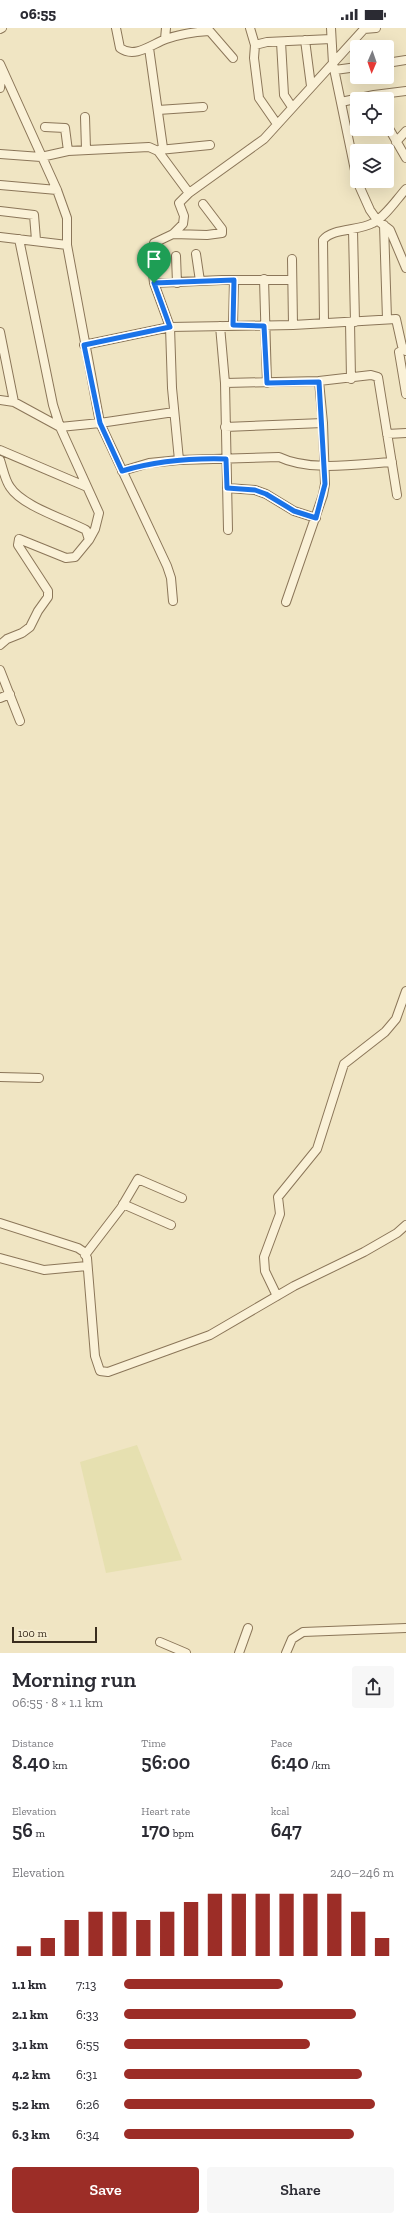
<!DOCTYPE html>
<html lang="en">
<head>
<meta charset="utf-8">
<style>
	body { margin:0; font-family:"Zilla Slab",serif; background:#f7f7f7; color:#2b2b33; height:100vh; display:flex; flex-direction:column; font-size:15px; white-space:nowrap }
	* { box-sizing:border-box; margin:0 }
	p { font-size:13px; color:#7c7c81 }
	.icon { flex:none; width:22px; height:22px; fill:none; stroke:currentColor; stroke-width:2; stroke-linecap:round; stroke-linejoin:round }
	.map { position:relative; height:1625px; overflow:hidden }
	.side { display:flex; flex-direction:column; background:#fff; flex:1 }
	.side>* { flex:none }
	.needle { width:26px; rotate:182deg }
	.fabs { position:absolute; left:350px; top:12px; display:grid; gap:8px }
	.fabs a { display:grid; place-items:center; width:44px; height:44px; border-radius:4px; background:#fff; box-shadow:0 4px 16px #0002; font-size:20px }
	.scale { position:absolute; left:12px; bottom:10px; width:85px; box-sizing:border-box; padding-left:4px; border:2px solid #3a2d1e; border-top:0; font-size:11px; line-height:14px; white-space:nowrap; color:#3a2d1e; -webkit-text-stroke:3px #f7eed3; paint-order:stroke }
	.pin { position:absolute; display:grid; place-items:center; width:34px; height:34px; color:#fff; margin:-41px -17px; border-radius:50% 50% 50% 0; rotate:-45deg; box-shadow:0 0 4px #0007 }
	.pin .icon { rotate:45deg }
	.round { display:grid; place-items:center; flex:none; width:42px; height:42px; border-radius:4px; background:#f7f7f7 }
	.summary { display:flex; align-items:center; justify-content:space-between; height:68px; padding:0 12px }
	h1 { font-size:22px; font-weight:600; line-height:30px }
	.metrics { display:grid; grid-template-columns:repeat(3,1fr); gap:6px; height:68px; padding:4px 12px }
	.metrics div { display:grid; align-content:center }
	.metrics b { font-size:20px; font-weight:600 }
	.metrics small { font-size:11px; font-weight:400 }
	.metrics p { font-size:11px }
	.chart { height:112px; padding:8px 12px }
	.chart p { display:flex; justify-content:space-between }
	.chart svg { width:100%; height:72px; margin-top:4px; stroke:#9c2d27; stroke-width:6 }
	.action { display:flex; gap:8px; margin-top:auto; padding:8px 12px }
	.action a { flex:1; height:46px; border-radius:4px; background:#9c2d27; color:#fff; font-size:16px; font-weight:600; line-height:46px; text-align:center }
	.action a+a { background:#f7f7f7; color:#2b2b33 }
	ul { padding:0 12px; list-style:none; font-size:13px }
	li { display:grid; grid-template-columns:64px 48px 1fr; align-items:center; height:30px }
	li i { height:10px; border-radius:5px; background:#9c2d27 }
	.status { display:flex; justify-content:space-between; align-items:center; height:28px; padding:0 20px; background:#fff; direction:ltr }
	.status svg { height:11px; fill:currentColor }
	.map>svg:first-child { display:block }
	.farmland { fill:#e6e0b0 }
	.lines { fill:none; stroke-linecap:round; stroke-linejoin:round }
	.minor-casing { stroke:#8b7659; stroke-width:10 }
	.minor { stroke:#faf1d7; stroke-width:8 }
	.route-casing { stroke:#fff; stroke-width:8 }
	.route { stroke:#1a73e8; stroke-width:5 }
</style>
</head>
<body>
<div class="status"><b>06:55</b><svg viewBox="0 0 49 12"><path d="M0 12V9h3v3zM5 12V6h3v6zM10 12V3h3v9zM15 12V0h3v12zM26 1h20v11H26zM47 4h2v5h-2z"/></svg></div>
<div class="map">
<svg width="406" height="1625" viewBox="0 0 406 1625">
	<rect width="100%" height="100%" fill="#f0e5c3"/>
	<path class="farmland" d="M 137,1417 L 182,1532 L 106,1545 L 80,1434 Z"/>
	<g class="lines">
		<g class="minor-casing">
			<path id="minor" d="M 116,0 L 120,20 C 135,31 152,16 166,11 C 180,6 194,4 209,3
				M 207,0 L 233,30
				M 250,0 L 255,17
				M 331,0 L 333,36 L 357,152
				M 0,1 L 2,0
				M 364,1 L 376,0
				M 165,11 L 166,0
				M 305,12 L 311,58
				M 281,14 L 284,67 L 292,79
				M 149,20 L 163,120
				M 387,35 L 406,32
				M 0,36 L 57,162 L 67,190 L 67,217 L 100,395 L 167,538 L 171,550 L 173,573
				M 335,42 L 357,39
				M 0,60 L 2,41
				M 341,74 L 374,67 L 406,63
				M 158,82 L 203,79
				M 85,89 L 86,121
				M 277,96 L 259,70 L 254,30 L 255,17 L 267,14 L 331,11
				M 387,97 L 406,130
				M 45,99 L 65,100 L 68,123
				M 396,114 L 406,103
				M 159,122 L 210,117
				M 0,126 L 41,129 L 68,123 L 149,119 L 158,123 L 189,165 L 264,111 L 365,0
				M 357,153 L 370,182 L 377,192 L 390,202 L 406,240
				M 0,157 L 57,162
				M 0,183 L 34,187 L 36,212
				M 384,197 L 387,291
				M 353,202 L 355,294
				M 173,206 L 207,207 L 222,205 L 222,201 L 203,176
				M 0,209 L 67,217
				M 19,211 L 53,377 L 60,399 L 99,485 L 95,501 L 89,512
				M 196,226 L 200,253
				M 176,228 L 177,255
				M 292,231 L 293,297
				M 264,251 L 267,355
				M 154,255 L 222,252 L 292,252
				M 324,294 L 323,212 C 332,200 359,203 373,195 C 386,188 396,172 406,161
				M 350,294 L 351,351
				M 233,297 L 234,252
				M 220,298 L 225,355 L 228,502
				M 0,304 L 14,374 L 0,372
				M 84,317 L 170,299 L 293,297 L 396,291 L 402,318 L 406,323
				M 399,324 L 406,366
				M 319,353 L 371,347 L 378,349 L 397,467
				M 225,355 L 319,353 L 323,395 L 225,399
				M 14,374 L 60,399 L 100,395 L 174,384
				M 387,406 L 406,405
				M 0,422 L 87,459
				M 0,432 C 3,441 5,452 10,459 C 22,478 65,491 86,502 L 89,512 L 75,529 L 66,530 L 19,511 L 18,517 L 48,563 L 48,569 L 38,583 L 30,599 L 22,605 L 7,611 L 0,617
				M 179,432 L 172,360 L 170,299 L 154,255 L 151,228 L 154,215 L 173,206 L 183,196 L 184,188 L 179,175 L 189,165
				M 122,443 L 149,435 L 179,432 L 279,429 C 310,444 358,436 392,434
				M 227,460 L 255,462 L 266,466 L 294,483 L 316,490
				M 286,574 L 323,467 L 325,456 L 323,395
				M 0,642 L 20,693
				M 0,670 L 10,666
				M 0,1049 L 39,1050
				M 123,1176 L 171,1197
				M 0,1195 L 78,1220 L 84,1224 L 87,1230 L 95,1328 L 100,1343 L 108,1344 L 210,1307 L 294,1258 L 364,1224 L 397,1205 L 406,1197
				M 85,1227 L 121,1180 L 138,1151 L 182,1170
				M 0,1230 L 44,1242 L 87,1238
				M 277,1268 L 265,1243 L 264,1229 L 280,1186 L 278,1169 L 317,1121 L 344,1036 L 385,1004 L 396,991 L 406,963
				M 160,1614 L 186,1625
				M 239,1625 L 248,1600
				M 286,1625 L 292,1611 L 303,1604 L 406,1600"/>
		</g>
		<use href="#minor" class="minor"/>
	</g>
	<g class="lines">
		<g class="route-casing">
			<path id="route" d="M 234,252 L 233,297 L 264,298 L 267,355 L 319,354 L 325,456 L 316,490 L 294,483 L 266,466 L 255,462 L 227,460 L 226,431 C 190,430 156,433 122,443 L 100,395 L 84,317 L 170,299 L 154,255 Z"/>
		</g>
		<use href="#route" class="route"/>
	</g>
</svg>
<div class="fabs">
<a><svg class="needle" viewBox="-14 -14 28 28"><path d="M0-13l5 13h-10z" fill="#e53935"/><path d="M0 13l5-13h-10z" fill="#7c7c81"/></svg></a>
<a><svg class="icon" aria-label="locate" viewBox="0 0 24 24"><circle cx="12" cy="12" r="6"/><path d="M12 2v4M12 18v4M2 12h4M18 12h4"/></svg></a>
<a><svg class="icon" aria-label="layers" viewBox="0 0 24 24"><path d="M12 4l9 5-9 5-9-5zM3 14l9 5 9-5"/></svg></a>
</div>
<div class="scale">100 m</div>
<div class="pin" style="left:154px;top:255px;background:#1e9e55"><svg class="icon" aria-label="arrive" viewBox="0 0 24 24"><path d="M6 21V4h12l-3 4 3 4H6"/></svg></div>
</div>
<section class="side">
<div class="summary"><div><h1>Morning run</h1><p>06:55 · 8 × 1.1 km</p></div><a class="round"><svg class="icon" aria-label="share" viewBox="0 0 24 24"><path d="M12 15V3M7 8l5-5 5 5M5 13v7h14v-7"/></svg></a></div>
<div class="metrics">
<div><p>Distance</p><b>8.40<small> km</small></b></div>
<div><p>Time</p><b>56:00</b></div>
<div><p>Pace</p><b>6:40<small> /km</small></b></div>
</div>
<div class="metrics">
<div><p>Elevation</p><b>56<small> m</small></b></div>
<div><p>Heart rate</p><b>170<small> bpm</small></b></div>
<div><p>kcal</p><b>647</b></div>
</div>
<div class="chart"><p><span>Elevation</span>240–246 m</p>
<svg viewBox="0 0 160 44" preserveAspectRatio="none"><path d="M5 44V38M15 44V33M25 44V22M35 44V17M45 44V17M55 44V22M65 44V17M75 44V11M85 44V6M95 44V6M105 44V6M115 44V6M125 44V6M135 44V6M145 44V17M155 44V33"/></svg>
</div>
<ul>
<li><b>1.1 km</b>7:13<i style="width:59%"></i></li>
<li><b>2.1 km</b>6:33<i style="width:86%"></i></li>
<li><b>3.1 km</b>6:55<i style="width:69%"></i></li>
<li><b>4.2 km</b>6:31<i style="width:88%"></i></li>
<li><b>5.2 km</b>6:26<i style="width:93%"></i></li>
<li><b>6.3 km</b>6:34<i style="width:85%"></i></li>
</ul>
<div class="action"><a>Save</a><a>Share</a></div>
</section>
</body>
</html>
